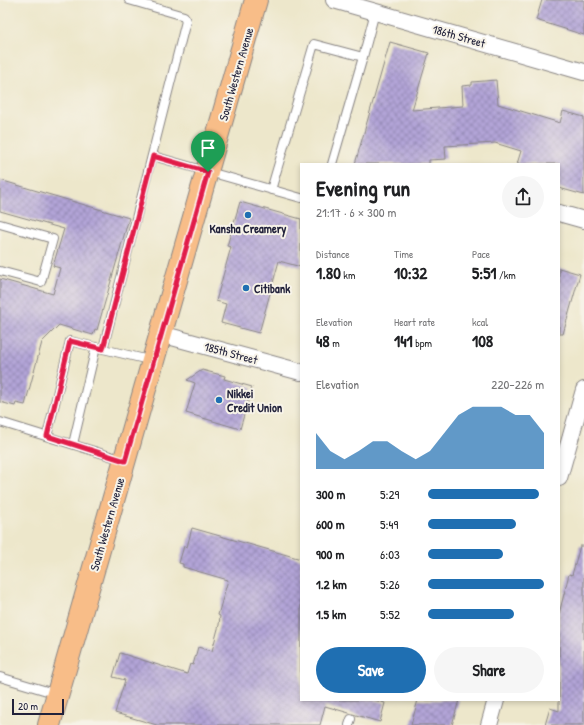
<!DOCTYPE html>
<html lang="en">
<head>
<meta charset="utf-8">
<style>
	body { margin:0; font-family:"Patrick Hand",sans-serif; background:#f6f6f6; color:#202124; height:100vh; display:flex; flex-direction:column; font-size:15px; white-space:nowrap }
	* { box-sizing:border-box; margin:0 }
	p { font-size:13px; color:#757577 }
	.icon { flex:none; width:22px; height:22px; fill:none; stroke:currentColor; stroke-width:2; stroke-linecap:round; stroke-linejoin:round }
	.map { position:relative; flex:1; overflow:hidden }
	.panel { position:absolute; left:300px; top:163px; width:260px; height:538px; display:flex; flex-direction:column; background:#fff; border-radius:0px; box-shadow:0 2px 6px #0003 }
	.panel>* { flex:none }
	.scale { position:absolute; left:12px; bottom:10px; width:52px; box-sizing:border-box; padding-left:4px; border:2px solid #22223b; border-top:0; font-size:11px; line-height:14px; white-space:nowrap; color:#22223b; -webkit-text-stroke:3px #f7f3e8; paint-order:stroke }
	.pin { position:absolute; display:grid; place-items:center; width:34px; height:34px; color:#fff; margin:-41px -17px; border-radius:50% 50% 50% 0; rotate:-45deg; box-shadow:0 0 4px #0007 }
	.pin .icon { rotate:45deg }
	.round { display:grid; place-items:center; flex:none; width:42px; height:42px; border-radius:21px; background:#f6f6f6 }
	.head { display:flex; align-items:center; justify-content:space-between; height:68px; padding:0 16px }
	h1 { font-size:22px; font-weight:700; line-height:30px }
	.metrics { display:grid; grid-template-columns:repeat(3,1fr); gap:6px; height:68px; padding:4px 16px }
	.metrics div { display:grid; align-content:center }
	.metrics b { font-size:17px; font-weight:700 }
	.metrics small { font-size:11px; font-weight:400 }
	.metrics p { font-size:11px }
	.chart { height:112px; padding:8px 16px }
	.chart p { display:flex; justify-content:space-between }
	.chart svg { width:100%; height:72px; margin-top:4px; fill:#1f6fb2; opacity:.7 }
	.cta { display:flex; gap:8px; margin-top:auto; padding:8px 16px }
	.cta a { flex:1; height:46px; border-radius:24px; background:#1f6fb2; color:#fff; font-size:16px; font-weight:700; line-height:46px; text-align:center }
	.cta a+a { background:#f6f6f6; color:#202124 }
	ul { padding:0 16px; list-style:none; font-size:13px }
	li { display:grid; grid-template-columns:64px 48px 1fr; align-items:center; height:30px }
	li i { height:10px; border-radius:5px; background:#1f6fb2 }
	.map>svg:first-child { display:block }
	.building { fill:url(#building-cross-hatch) }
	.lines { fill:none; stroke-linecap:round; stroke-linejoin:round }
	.service-casing { stroke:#888483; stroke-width:10 }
	.minor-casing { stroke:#888483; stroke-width:18 }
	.primary-casing { stroke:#888483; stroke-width:24 }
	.service { stroke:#fff; stroke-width:8 }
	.minor { stroke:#fff; stroke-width:16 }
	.primary { stroke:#f8bd88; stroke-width:22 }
	.route-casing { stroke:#fff; stroke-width:8 }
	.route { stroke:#e11d48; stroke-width:5 }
	.poi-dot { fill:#1f6fb2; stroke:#f7f3e8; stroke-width:1.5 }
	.labels { text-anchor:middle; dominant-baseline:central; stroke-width:4; stroke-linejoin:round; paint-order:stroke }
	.street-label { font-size:12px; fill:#22223b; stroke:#f7f3e8 }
	.poi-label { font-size:12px; font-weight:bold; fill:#22223b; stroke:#f7f3e8; text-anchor:start }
</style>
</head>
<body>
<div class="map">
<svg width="584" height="725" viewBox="0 0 584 725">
	<defs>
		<pattern id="building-cross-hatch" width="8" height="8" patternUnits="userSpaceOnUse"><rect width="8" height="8" fill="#b2a4d7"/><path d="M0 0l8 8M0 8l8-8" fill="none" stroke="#9085b0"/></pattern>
	</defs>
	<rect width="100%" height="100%" fill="#f7f3e8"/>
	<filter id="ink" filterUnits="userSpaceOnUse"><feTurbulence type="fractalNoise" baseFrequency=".025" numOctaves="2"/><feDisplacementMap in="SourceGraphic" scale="8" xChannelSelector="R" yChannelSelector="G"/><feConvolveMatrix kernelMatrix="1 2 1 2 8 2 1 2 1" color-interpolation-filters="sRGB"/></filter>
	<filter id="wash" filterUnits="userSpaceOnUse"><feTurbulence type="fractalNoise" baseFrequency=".012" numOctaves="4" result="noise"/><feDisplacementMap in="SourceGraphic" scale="16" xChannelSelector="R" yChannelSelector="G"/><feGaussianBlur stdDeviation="0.9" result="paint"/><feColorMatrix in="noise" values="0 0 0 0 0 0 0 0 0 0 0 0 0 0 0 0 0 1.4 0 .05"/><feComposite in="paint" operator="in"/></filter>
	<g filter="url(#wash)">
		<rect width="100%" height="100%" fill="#ede7cb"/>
		<g id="blocks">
			<path class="building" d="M 542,0 L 584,0 L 584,35 L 536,20 Z
				M 390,42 L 429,53 L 412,110 L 463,106 L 462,86 L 472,85 L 472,82 L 496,80 L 498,104 L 560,123 L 563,111 L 584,117 L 584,195 L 559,188 L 559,164 L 517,164 L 521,151 L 495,143 L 445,146 L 446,159 L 429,160 L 429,164 L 355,164 Z
				M 0,180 L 129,218 L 97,330 L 95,329 L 93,335 L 59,325 L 42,342 L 25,405 L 16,403 L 15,406 L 0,402 L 0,279 L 53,294 L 60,268 L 53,266 L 64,229 L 0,211 Z
				M 240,202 L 301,219 L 301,267 L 279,261 L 259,333 L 221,323 L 226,304 L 216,301 L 231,247 L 227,246 Z
				M 559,268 L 580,274 L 563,334 L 559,334 Z
				M 202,370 L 225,376 L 224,379 L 252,387 L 240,429 L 186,413 L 195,383 L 187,380 Z
				M 192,528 L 301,559 L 301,700 L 374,700 L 385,703 L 380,722 L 325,706 L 320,725 L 157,725 L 115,713 L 125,680 L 113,677 L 120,653 L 187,674 L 190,664 L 193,665 L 198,647 L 212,651 L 219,625 L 220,616 L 218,615 L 228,580 L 183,567 L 183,564 L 179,563 L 184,546 L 187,547 Z
				M 580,546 L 584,546 L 584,725 L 545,725 L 550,708 L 559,711 L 559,614 L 569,574 L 572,575 Z
				M 418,700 L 459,700 L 452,725 L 411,725 Z"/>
		</g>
	</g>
	<g filter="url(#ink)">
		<use href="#blocks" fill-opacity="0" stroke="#888483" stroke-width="1"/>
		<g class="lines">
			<g class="service-casing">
				<path id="service" d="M 363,57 L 375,12
					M 153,156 L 301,198
					M 271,190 L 314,44 L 363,57 L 332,164
					M 0,224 L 53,239 L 41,282 L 0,271
					M 103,349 L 186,21 L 184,16 L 129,0
					M 0,422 L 123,460
					M 47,436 L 70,341 L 153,361
					M 73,444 L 96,347
					M 0,677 L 57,694
					M 349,725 L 351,719"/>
			</g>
			<g class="minor-casing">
				<path id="minor" d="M 334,0 L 584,72
					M 559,213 L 584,220
					M 161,334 L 301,372
					M 559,478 L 584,390
					M 489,725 L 496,700"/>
			</g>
			<g class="primary-casing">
				<path id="primary" d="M 49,725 L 256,0"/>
			</g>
			<use href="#service" class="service"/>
			<use href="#minor" class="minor"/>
			<use href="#primary" class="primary"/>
		</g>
	</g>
	<g class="lines" filter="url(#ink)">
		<g class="route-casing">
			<path id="route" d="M 153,156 L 208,172 L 125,461 L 47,436 L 70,341 L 103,349 Z"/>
		</g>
		<use href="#route" class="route"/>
	</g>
	<g class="poi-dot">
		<circle cx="248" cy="215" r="4"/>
		<circle cx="246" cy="288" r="4"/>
		<circle cx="219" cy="400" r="4"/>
	</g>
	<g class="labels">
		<g class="street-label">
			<text transform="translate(459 36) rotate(16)">186th Street</text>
			<text transform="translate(236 74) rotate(-74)">South Western Avenue</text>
			<text transform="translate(231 353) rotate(15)">185th Street</text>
			<text transform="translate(107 524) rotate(-74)">South Western Avenue</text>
		</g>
		<g class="poi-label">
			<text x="248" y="228" text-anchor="middle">Kansha Creamery</text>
			<text x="254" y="288">Citibank</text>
			<text x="227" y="393">Nikkei<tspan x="227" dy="14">Credit Union</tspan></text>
		</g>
	</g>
</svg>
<div class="scale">20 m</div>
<div class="pin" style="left:208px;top:172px;background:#1e9e55"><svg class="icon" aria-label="arrive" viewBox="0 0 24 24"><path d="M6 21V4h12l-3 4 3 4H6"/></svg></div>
<section class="panel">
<div class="head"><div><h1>Evening run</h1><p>21:17 · 6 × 300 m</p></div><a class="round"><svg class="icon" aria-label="share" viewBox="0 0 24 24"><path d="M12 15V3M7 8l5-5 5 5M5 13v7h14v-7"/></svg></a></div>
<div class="metrics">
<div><p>Distance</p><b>1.80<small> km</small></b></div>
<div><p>Time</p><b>10:32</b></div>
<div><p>Pace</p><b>5:51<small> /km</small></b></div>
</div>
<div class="metrics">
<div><p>Elevation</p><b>48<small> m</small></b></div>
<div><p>Heart rate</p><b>141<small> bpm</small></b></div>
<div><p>kcal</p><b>108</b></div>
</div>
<div class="chart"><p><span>Elevation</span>220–226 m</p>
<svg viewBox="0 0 160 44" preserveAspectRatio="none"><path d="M0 44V22L10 33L20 38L30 33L40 27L50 27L60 33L70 38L80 33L90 22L100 11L110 6L120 6L130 6L140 11L150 11L160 22V44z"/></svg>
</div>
<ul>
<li><b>300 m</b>5:29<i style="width:96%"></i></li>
<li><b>600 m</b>5:49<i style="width:76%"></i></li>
<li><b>900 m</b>6:03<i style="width:65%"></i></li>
<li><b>1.2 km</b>5:26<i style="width:100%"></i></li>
<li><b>1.5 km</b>5:52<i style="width:74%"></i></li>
</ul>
<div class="cta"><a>Save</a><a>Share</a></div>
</section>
</div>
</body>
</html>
